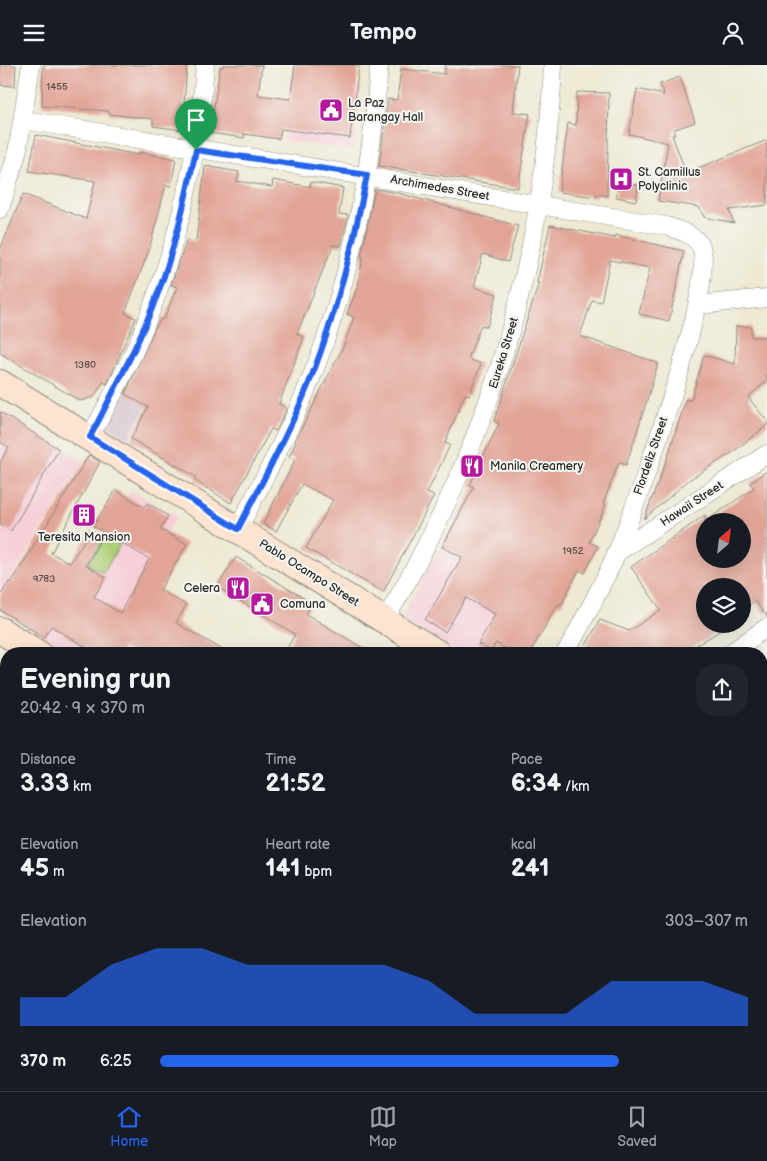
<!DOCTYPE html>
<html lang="en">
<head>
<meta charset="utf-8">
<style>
	body { margin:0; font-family:"Balsamiq Sans",sans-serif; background:#20242c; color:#f1f3f6; height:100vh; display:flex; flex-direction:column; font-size:19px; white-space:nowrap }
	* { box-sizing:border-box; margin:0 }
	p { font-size:16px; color:#9ea1a6 }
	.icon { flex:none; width:28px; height:28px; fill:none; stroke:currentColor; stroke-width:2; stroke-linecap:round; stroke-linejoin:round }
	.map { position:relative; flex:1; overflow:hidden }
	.drawer { position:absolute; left:0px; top:582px; width:768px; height:444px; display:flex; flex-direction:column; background:#171b24; border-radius:20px 20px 0 0; box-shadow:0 5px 20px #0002 }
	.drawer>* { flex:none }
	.needle { width:32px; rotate:28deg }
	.tools { position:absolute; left:696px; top:448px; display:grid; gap:10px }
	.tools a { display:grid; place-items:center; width:55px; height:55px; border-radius:50%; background:#171b24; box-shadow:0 5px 20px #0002; font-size:25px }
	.pin { position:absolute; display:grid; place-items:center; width:42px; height:42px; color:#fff; margin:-51px -21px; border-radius:50% 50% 50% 0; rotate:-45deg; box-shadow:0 0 5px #0007 }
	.pin .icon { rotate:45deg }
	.round { display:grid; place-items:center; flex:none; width:52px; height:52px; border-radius:20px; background:#20242c }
	.headline { display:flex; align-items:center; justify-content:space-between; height:85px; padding:0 20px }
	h1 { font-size:28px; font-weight:700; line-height:38px }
	.figures { display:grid; grid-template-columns:repeat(3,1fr); gap:8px; height:85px; padding:5px 20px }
	.figures div { display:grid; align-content:center }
	.figures b { font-size:25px; font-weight:700 }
	.figures small { font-size:14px; font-weight:400 }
	.figures p { font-size:14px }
	.chart { height:140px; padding:10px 20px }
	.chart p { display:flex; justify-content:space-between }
	.chart svg { width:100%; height:90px; margin-top:5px; fill:#2563eb; opacity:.7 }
	ul { padding:0 20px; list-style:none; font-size:16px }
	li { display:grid; grid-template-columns:80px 60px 1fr; align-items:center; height:38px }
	li i { height:12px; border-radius:6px; background:#2563eb }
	header { display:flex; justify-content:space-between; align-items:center; height:65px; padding:0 20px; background:#171b24; font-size:22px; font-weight:700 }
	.tabs { display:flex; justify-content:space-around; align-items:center; height:70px; border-top:1px solid #363941; background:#171b24; font-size:14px; color:#9ea1a6 }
	.tabs a { display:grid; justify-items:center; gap:2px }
	.tabs .active { color:#2563eb }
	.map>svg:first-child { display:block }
	.built { fill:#f6cfd9 }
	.industrial { fill:#d1bdcb }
	.green { fill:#aecf78; stroke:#6c7d52 }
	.building { fill:#e2a497 }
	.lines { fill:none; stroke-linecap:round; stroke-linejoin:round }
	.street-casing { stroke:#8c8a7f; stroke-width:19 }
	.secondary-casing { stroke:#8c8a7f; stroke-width:28 }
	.street { stroke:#fff; stroke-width:18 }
	.secondary { stroke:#fde4d1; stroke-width:26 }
	.route-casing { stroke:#fff; stroke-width:10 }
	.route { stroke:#2563eb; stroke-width:6 }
	.labels { text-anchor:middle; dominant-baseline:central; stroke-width:4; stroke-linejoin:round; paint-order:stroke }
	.number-label { font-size:10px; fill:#594946 }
	.poi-label { font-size:12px; fill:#2b2b2b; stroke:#f6f6f2; text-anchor:start }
	.street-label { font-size:12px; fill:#2b2b2b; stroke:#f6f6f2 }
</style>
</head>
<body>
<header><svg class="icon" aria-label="menu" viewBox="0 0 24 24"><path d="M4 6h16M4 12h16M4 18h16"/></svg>Tempo<svg class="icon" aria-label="person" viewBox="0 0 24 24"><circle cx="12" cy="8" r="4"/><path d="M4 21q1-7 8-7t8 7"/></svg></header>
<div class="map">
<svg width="767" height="1026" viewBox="0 0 767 1026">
	<rect width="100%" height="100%" fill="#f6f6f2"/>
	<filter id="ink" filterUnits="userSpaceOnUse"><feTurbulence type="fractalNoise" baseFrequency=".02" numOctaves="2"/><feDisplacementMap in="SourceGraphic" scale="10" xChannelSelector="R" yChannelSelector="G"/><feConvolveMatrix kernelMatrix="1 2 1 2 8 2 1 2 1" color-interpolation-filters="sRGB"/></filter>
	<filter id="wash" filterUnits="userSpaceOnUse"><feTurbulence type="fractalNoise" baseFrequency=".0096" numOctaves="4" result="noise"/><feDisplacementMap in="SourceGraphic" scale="20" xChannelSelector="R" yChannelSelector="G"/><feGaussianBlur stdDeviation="1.12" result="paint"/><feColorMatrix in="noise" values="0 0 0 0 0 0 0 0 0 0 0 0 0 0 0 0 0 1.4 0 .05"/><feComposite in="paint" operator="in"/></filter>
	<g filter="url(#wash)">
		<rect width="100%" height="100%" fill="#ede9d3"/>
		<path class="built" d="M 291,14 L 361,22 L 354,85 L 284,76 Z
			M 0,344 L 84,396 L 0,531 Z
			M 131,426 L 177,451 L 129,530 L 174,555 L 155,589 L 71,589 L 44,572 Z
			M 440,483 L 525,527 L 491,589 L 461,589 L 401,554 Z"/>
		<path class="industrial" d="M 139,302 L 162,315 L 128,374 L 106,361 Z"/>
		<path class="green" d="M 106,469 L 121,478 L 103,508 L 88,499 Z"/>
		<g id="blocks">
			<path class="building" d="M 0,0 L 16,0 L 15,21 L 0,20 Z
				M 43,0 L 187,0 L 182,65 L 153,61 L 153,54 L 109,49 L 109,46 L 42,41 Z
				M 223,0 L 262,0 L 258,30 L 290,34 L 295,0 L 359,0 L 350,73 L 281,64 L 279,74 L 244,69 L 244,73 L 210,68 L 220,2 L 223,2 Z
				M 445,0 L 518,0 L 513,47 L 530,49 L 518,123 L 379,101 L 388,34 L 397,35 L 401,4 L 445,9 Z
				M 680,12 L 695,57 L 673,65 L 675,70 L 672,70 L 686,108 L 767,75 L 767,140 L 729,145 L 734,158 L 704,152 L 699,142 L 658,136 L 668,78 L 629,69 L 637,24 L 664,30 L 660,19 Z
				M 577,27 L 609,28 L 607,131 L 597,129 L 597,132 L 559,127 L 568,58 L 576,60 Z
				M 36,70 L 138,90 L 139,87 L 176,94 L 171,121 L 166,120 L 149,185 L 125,248 L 136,253 L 107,319 L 103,317 L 94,332 L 80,336 L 0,288 L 0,185 L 23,129 L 86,154 L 95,116 L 29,106 Z
				M 205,101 L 239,107 L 237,116 L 272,122 L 273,115 L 310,122 L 311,117 L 343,123 L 339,149 L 348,150 L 341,181 L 333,180 L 297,269 L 304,272 L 279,339 L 287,343 L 276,366 L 271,364 L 231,438 L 194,415 L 196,412 L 131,374 L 148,342 L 125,329 L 155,263 L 162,253 L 164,254 L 177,222 L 171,220 L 187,175 L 196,176 Z
				M 619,117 L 638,120 L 636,136 L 616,132 Z
				M 375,124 L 398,128 L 518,161 L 508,197 L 483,189 L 474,222 L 497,229 L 487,262 L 481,260 L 468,294 L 481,299 L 469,330 L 465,329 L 445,378 L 450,380 L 427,428 L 434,431 L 383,527 L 306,483 L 333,435 L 302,419 L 276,466 L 263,459 L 295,395 L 289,392 L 296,377 L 295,376 L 344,280 L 354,252 L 347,249 L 358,220 L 363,192 L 361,191 Z
				M 550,160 L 615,173 L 616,170 L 684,186 L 669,256 L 639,249 L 650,203 L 610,195 L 601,237 L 592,235 L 580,271 L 658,298 L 648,332 L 626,400 L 619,397 L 603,439 L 606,440 L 589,477 L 598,481 L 585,508 L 579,505 L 561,540 L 558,539 L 529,589 L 514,589 L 496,578 L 491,586 L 478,579 L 495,549 L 466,533 L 445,567 L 425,555 L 462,492 L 442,482 L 474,422 L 470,420 L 499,358 L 494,356 L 539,218 L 537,218 Z
				M 736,261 L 751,262 L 751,272 L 767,272 L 767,316 L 748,332 L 767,356 L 767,360 L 733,387 L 689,415 L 644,454 L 666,397 L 686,334 L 691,335 L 704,290 L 735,299 Z
				M 0,347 L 59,384 L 11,466 L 0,460 L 0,397 L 9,382 L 0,377 Z
				M 89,390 L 100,397 L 51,488 L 70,498 L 91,465 L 102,472 L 86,500 L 106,512 L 94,532 L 120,548 L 149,494 L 93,461 L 116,425 L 144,442 L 147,438 L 168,451 L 160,464 L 187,479 L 160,525 L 186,540 L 176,558 L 230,589 L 134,589 L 123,582 L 119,589 L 97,589 L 51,561 L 44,572 L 0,545 L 0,531 L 9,517 L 11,518 Z
				M 767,406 L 767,552 L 755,536 L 742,545 L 742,521 L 705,521 L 705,559 L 731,559 L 682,589 L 581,589 L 600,555 L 629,566 L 661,545 L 631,502 L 705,450 L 705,494 L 742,494 L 742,456 L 706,456 L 754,423 L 750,418 Z
				M 236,492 L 312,538 L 306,549 L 373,589 L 284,589 L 295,569 L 217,522 Z"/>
		</g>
	</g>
	<g filter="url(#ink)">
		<use href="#blocks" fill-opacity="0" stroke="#8c8a7f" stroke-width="1"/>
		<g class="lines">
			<g class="street-casing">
				<path id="street" d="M 24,55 L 666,161 C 678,165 695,169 701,182 C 717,220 636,440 617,487 C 602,522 583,556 565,589
					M 0,144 L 17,88 L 31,0
					M 698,240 L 767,233
					M 90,372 C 106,342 123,312 137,280 C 175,191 198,97 205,0
					M 238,464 C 260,421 283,379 302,335 C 348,229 371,115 379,0
					M 616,488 L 767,389
					M 385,555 C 487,384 544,200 553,0
					M 729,589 L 767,562
					M 0,701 L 6,692
					M 761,761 L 767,757
					M 0,912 L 6,906
					M 79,1026 L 85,1020
					M 554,1026 L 558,1020"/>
			</g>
			<g class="secondary-casing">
				<path id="secondary" d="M 0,318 L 439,589
					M 0,565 L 39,589
					M 761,789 L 767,792
					M 738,1020 L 748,1026
					M 283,1026 L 288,1020"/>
			</g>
			<use href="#street" class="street"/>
			<use href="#secondary" class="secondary"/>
		</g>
	</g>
	<g class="lines" filter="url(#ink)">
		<g class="route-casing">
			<path id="route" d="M 196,85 L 367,110 C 352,187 333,263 302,335 C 283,379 260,421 238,464 L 90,372 C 116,322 143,271 162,217 C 177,174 186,130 196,85 Z"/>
		</g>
		<use href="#route" class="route"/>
	</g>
	<defs>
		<g id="civic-square" transform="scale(1.25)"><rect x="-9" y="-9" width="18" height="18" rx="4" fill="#b5179e" stroke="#f6f6f2"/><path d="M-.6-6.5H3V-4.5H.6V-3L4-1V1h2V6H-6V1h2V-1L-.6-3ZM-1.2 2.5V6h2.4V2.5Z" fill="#fff"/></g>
		<g id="hospital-square" transform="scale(1.25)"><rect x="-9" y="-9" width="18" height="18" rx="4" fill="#b5179e" stroke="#f6f6f2"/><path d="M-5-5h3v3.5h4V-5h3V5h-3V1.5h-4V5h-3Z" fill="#fff"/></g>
		<g id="restaurant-square" transform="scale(1.25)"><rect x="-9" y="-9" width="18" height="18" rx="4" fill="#b5179e" stroke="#f6f6f2"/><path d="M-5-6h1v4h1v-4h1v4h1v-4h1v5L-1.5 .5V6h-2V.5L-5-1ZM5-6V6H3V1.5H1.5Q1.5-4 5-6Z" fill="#fff"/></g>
		<g id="building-square" transform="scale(1.25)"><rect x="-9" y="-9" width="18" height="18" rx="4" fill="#b5179e" stroke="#f6f6f2"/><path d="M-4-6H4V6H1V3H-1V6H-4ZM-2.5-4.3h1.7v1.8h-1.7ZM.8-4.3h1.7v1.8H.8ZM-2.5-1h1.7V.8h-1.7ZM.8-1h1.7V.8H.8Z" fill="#fff"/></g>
	</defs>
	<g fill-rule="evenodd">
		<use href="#civic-square" x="331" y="45"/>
		<use href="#hospital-square" x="621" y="114"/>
		<use href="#restaurant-square" x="472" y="401"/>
		<use href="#building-square" x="84" y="450"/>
		<use href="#restaurant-square" x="238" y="523"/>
		<use href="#civic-square" x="262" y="539"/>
	</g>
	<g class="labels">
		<g class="number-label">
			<text x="57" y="22">1455</text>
			<text x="85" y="300">1380</text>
			<text x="573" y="486">1952</text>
			<text x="44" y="514">9783</text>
		</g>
		<g class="poi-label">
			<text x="348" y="38">La Paz<tspan x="348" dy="14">Barangay Hall</tspan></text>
			<text x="638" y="107">St. Camillus<tspan x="638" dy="14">Polyclinic</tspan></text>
			<text x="490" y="401">Manila Creamery</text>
			<text x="84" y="472" text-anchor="middle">Teresita Mansion</text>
			<text x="220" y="523" text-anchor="end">Celera</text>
			<text x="280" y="539">Comuna</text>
		</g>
		<g class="street-label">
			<text transform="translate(440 123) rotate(10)">Archimedes Street</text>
			<text transform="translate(504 288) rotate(-73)">Eureka Street</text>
			<text transform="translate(651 391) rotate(-71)">Flordeliz Street</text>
			<text transform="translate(692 439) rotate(-33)">Hawaii Street</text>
			<text transform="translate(309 508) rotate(32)">Pablo Ocampo Street</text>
		</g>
	</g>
</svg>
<div class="tools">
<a><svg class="needle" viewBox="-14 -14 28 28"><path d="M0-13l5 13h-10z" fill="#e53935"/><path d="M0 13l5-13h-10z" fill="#9ea1a6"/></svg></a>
<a><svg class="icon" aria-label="layers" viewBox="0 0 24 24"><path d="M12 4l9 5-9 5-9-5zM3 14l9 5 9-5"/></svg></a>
</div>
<div class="pin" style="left:196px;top:85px;background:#1e9e55"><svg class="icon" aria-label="arrive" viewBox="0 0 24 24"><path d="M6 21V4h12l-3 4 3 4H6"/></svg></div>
<section class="drawer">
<div class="headline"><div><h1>Evening run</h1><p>20:42 · 9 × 370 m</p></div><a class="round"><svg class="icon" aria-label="share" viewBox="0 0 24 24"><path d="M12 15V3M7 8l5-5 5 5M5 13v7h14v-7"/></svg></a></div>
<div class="figures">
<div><p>Distance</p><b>3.33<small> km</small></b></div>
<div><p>Time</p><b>21:52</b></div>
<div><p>Pace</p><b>6:34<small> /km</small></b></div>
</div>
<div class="figures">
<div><p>Elevation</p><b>45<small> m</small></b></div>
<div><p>Heart rate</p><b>141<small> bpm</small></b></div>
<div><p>kcal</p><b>241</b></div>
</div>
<div class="chart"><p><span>Elevation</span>303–307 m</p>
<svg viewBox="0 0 160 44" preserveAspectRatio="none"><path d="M0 44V30L10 30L20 14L30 6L40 6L50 14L60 14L70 14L80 14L90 22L100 38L110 38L120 38L130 22L140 22L150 22L160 30V44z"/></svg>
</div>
<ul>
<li><b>370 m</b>6:25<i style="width:78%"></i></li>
</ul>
</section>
</div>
<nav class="tabs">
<a class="active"><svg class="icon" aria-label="home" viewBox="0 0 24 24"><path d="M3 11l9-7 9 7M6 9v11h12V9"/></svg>Home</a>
<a><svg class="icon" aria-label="map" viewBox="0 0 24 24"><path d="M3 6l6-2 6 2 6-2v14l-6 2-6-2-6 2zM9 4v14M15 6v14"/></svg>Map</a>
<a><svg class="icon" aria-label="saved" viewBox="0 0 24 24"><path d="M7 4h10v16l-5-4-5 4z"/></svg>Saved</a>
</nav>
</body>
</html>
